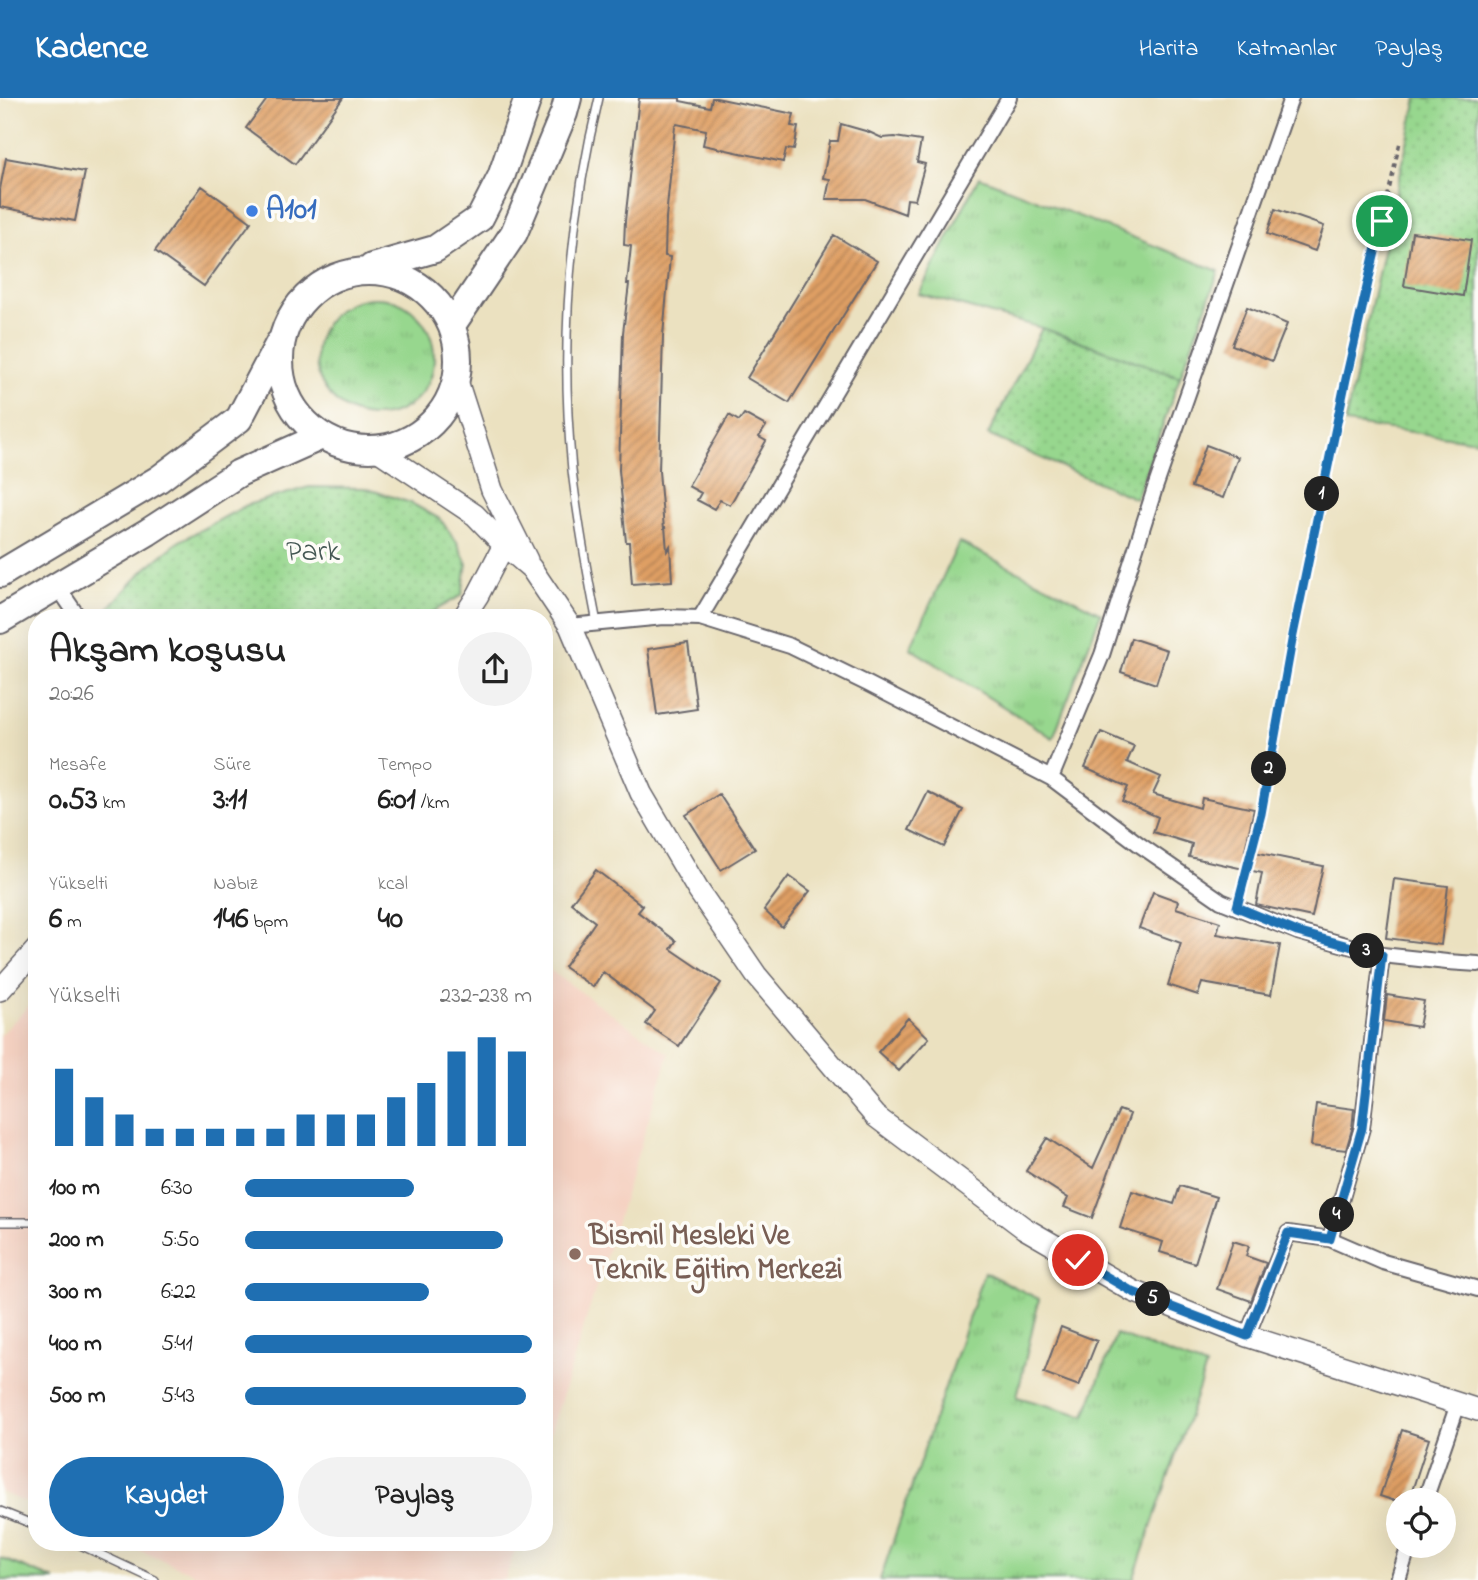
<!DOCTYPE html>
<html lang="tr">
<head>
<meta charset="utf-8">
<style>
	body { margin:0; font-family:"Indie Flower",sans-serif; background:#f2f2f2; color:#222; height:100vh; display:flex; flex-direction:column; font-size:26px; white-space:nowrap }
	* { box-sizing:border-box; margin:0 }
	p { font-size:23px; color:#767676 }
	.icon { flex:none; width:38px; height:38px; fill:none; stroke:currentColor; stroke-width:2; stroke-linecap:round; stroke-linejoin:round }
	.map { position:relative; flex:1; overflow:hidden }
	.drawer { position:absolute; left:28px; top:511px; width:525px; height:942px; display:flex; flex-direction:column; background:#fff; border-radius:28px; box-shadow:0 7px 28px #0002 }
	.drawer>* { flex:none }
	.controls { position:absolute; left:1386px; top:1390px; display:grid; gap:14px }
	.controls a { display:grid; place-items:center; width:70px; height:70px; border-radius:50%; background:#fff; box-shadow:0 7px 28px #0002; font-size:35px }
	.pin { position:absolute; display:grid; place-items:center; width:60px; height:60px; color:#fff; margin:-30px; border:4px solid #fff; border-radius:50%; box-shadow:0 2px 7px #0007 }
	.km { position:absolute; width:35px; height:35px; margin:-18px; border-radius:50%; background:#222; color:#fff; font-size:19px; line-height:35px; text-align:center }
	.round { display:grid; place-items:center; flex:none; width:74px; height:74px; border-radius:37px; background:#f2f2f2 }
	.summary { display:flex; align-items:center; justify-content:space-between; height:119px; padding:0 21px }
	h1 { font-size:38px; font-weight:800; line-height:52px }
	.stats { display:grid; grid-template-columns:repeat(3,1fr); gap:10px; height:119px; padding:7px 21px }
	.stats div { display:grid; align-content:center }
	.stats b { font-size:30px; font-weight:800 }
	.stats small { font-size:19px; font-weight:400 }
	.stats p { font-size:19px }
	.chart { height:196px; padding:14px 21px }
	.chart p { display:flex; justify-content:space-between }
	.chart svg { width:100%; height:126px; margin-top:7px; stroke:#1f6fb2; stroke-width:6 }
	.button { display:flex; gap:14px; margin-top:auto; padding:14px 21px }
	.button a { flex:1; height:80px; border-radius:42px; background:#1f6fb2; color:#fff; font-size:28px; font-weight:800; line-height:80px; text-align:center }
	.button a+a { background:#f2f2f2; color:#222 }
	ul { padding:0 21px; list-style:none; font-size:23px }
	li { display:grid; grid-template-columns:112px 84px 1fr; align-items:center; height:52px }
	li i { height:18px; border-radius:9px; background:#1f6fb2 }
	header { display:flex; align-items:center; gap:42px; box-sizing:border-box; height:98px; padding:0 35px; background:#1f6fb2; color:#fff }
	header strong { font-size:33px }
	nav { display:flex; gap:38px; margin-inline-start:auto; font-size:24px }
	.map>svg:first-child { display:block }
	.built { fill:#f5d2c2 }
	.grass { fill:url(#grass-tufts); stroke:#5c7c64; stroke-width:2 }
	.park { fill:url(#park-dots); stroke:#5c7c64; stroke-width:2 }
	.pitch { fill:#97d78e; stroke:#5c7c64; stroke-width:2 }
	.building { fill:url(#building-hatch) }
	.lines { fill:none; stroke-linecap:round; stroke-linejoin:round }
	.lane-casing { stroke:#68656a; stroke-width:10 }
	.street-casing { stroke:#68656a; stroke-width:18 }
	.secondary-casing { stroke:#68656a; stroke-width:24 }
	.highway-casing { stroke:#68656a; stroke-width:30 }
	.path { stroke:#68656a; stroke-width:3.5; stroke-dasharray:5 5; stroke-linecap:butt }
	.lane { stroke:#fff; stroke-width:7 }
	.street { stroke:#fff; stroke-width:14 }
	.secondary { stroke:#fff; stroke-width:21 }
	.highway { stroke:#fff; stroke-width:26 }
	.route-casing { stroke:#fff; stroke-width:14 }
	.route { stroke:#1f6fb2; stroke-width:9 }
	.shop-dot { fill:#3f7fe0; stroke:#fdfcf7; stroke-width:2.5 }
	.education-dot { fill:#8d6e63; stroke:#fdfcf7; stroke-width:2.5 }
	.labels { text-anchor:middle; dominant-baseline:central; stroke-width:7; stroke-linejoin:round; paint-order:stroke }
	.shop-label { font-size:30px; font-weight:bold; fill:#366cbe; stroke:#fdfcf7; text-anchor:start }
	.park-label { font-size:30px; fill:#455854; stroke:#fdfcf7 }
	.education-label { font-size:30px; font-weight:bold; fill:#785e54; stroke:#fdfcf7; text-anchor:start }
</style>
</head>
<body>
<header>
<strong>Kadence</strong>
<nav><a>Harita</a><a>Katmanlar</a><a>Paylaş</a></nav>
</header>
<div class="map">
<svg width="1478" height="1482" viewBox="0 0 1478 1482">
	<defs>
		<pattern id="grass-tufts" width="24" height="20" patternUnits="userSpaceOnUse" patternTransform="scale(1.75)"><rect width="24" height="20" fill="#97d78e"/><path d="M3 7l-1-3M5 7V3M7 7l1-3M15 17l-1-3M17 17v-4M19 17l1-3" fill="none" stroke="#82b87b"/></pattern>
		<pattern id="park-dots" width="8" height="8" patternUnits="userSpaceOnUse" patternTransform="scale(1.75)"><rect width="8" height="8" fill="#97d78e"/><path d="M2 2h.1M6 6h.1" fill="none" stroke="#82b87b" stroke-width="1.8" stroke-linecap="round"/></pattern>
		<pattern id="building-hatch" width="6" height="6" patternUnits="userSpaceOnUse" patternTransform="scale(1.75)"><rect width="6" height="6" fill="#df9f64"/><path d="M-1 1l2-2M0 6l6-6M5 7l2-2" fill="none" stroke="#b48154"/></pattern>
	</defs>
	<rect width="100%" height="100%" fill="#fdfcf7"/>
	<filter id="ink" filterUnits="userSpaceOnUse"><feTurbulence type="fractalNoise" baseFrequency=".0143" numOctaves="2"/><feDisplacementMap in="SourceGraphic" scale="14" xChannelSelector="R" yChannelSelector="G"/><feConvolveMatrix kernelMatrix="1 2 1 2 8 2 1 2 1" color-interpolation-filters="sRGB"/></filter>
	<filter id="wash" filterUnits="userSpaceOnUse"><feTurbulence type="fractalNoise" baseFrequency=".00686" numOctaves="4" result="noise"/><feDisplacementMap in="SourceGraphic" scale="28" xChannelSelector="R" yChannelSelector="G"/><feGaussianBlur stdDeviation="1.57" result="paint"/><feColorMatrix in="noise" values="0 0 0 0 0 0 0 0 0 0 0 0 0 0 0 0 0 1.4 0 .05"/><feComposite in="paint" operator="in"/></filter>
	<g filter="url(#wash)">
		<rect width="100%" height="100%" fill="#ebe1c0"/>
		<path class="built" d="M 544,868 L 669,956 L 544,1356 Z
			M 37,899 L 37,1409 L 0,1394 L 0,938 Z
			M 119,1444 L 517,1444 L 505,1482 L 210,1482 Z"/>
		<path class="grass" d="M 979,79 L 1219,173 L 1180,279 L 1042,230 L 919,196 Z
			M316 259a59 59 0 1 1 118 0a59 59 0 1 1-118 0Z
			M 959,444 L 1101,515 L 1053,640 L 910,550 Z
			M 984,1174 L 1039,1201 L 1017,1299 L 1085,1318 L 1116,1236 L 1206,1269 L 1133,1482 L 880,1482 Z"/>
		<path class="park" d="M 1417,0 L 1478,0 L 1478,343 L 1345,325 Z
			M 1042,230 L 1180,279 L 1136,401 L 988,337 Z
			M 309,389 L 365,390 L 411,405 L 440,421 L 457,444 L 467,466 L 462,497 L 422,520 L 106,520 L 102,517 L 145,471 L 178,444 L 247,407 Z"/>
		<path class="pitch" d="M 0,1460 L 55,1482 L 0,1482 Z"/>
		<g id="blocks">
			<path class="building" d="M 268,0 L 343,0 L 295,66 L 246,30 Z
				M 639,0 L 680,0 L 680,3 L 710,9 L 712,0 L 716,0 L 794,16 L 791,28 L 798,29 L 794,52 L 786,51 L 783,64 L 703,47 L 706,32 L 677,26 L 675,28 L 666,120 L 665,158 L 670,159 L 663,238 L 659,373 L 664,431 L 665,428 L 667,453 L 670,448 L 672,483 L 632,486 L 629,444 L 626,444 L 619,372 L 623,235 L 629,186 L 627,186 L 631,148 L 624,147 L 625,123 Z
				M 841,26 L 869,34 L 882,40 L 895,39 L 921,43 L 917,64 L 925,66 L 915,102 L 907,101 L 905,116 L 865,101 L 826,101 L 830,81 L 823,80 L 830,43 L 838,43 Z
				M 6,60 L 85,74 L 75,123 L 0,109 L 0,91 Z
				M 202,88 L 251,124 L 204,188 L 155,153 Z
				M 1275,111 L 1324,128 L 1315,153 L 1267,136 Z
				M 1412,134 L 1471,142 L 1463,198 L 1404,188 Z
				M 834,137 L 877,163 L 789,305 L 747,280 Z
				M 1247,209 L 1287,226 L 1272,263 L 1232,247 Z
				M 744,316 L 766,328 L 759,339 L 766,343 L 730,407 L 720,402 L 714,411 L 697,402 L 701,395 L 688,388 L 729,317 L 739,323 Z
				M 1206,347 L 1238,359 L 1223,400 L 1191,389 Z
				M 1131,540 L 1167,552 L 1156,586 L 1121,574 Z
				M 688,545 L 697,611 L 657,617 L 648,551 Z
				M 1101,634 L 1134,648 L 1127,664 L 1161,679 L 1153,696 L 1200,710 L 1202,700 L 1254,711 L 1245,752 L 1323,768 L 1312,819 L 1256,807 L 1262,775 L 1189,759 L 1192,746 L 1153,734 L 1158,719 L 1122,703 L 1128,689 L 1085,670 Z
				M 928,694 L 963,712 L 944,749 L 909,732 Z
				M 719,696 L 755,751 L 721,772 L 686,717 Z
				M 596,772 L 643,808 L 638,814 L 676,843 L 671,851 L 721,885 L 679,948 L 646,926 L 655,913 L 603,874 L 593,889 L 564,869 L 595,824 L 571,805 Z
				M 789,778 L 810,793 L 782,829 L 764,812 Z
				M 1394,781 L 1448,788 L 1441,847 L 1386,840 Z
				M 1153,794 L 1178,803 L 1176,810 L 1220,824 L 1217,836 L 1280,847 L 1271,897 L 1202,885 L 1198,897 L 1168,887 L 1181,845 L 1139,830 Z
				M 1387,897 L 1424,903 L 1419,929 L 1384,923 Z
				M 908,920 L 929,940 L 899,973 L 878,954 Z
				M 1316,1006 L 1354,1011 L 1352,1031 L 1346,1052 L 1311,1048 Z
				M 1119,1012 L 1130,1016 L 1092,1120 L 1064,1109 L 1068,1100 L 1026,1073 L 1047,1040 L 1093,1070 Z
				M 1180,1088 L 1216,1099 L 1195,1165 L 1160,1154 L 1163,1144 L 1120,1130 L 1132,1093 L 1174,1106 Z
				M 1233,1143 L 1249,1148 L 1246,1158 L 1266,1165 L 1251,1203 L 1217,1191 Z
				M 1061,1229 L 1097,1243 L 1079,1288 L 1044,1275 Z
				M 1402,1332 L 1429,1341 L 1409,1402 L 1392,1402 L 1380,1398 Z"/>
		</g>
	</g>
	<g filter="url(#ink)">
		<use href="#blocks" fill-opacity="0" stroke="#68656a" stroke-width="2"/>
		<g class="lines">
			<g class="lane-casing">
				<path id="lane" d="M 597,525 C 587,474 578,424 572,372 C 560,248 569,121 599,0
					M 0,1124 L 37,1124
					M 0,1413 L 37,1428
					M 74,1444 L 155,1482"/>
			</g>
			<g class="street-casing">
				<path id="street" d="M 57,488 L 79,520
					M 700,520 L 1009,0
					M 570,528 L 664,519 L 700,520 L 790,548 L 868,586 L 1051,680 L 1140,747 L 1221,803 L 1298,834 L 1382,857 L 1447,864 L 1478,866
					M 1051,680 L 1102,557 L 1155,390 L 1291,0
					M 1330,1141 L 1362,1030 L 1382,857
					M 1247,1238 L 1288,1135 L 1330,1141 L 1383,1164 L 1478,1191
					M 1425,1402 L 1458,1306
					M 1398,1482 L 1409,1447"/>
			</g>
			<g class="secondary-casing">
				<path id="secondary" d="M 457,283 L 492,392 L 527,462
					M 376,351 L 475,417 L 504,447 L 531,470 L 570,528 L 641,695 L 698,792 L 756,877 L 875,1018 L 1024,1130 L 1133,1193 L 1247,1238 L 1478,1312
					M 463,520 L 478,497 L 504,447 L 501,435
					M 0,892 L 37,851"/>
			</g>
			<g class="highway-casing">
				<path id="highway" d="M 372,169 L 435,151 L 480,120 L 501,79 L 528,0
					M280 262a89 89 0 1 1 178 0a89 89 0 1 1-178 0Z
					M 452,227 L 514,135 L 564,15 L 568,0
					M 0,476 L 159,381 L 239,321 L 279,245
					M 0,522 L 148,434 L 239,375 L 322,338"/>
			</g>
			<path class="path" d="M 1241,794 L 1261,716 L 1293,537 L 1346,281 L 1400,44"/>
			<use href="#lane" class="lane"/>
			<use href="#street" class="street"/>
			<use href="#secondary" class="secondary"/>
			<use href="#highway" class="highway"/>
		</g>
	</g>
	<g class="lines" filter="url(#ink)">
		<g class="route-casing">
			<path id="route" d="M 1078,1162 L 1133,1194 L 1247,1238 L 1288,1135 L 1330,1141 L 1362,1030 L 1382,857 L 1297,834 L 1237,809 L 1261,716 L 1293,537 L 1346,281 L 1382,123"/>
		</g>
		<use href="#route" class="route"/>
	</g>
	<circle class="shop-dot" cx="252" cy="113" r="7"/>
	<circle class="education-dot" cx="575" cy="1156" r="7"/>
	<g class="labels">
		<g class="shop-label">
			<text x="266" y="113">A101</text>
		</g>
		<g class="park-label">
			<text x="313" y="455">Park</text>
		</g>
		<g class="education-label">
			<text x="589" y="1139">Bismil Mesleki Ve<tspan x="589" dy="34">Teknik Eğitim Merkezi</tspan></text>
		</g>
	</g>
</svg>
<div class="controls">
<a><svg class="icon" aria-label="locate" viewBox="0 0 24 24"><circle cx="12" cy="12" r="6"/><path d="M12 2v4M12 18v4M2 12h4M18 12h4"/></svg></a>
</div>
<div class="pin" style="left:1382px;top:123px;background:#1e9e55"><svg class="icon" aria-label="arrive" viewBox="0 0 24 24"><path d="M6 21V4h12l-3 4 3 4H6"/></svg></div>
<div class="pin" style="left:1078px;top:1162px;background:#d93025"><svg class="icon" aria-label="check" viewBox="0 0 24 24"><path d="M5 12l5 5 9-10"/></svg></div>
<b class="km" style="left:1322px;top:396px">1</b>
<b class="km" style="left:1269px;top:671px">2</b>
<b class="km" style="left:1367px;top:853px">3</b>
<b class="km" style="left:1337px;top:1117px">4</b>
<b class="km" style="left:1153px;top:1201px">5</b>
<section class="drawer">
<div class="summary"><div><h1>Akşam koşusu</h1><p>20:26</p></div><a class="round"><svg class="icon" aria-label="share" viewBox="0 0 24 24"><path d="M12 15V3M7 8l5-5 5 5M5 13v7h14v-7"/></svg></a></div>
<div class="stats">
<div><p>Mesafe</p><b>0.53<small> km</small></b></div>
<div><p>Süre</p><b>3:11</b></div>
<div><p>Tempo</p><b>6:01<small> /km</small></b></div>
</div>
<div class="stats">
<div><p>Yükselti</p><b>6<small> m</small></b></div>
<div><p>Nabız</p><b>146<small> bpm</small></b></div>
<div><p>kcal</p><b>40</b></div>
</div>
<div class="chart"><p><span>Yükselti</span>232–238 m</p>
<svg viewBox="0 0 160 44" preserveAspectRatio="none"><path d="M5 44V17M15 44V27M25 44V33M35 44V38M45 44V38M55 44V38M65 44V38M75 44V38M85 44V33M95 44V33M105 44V33M115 44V27M125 44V22M135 44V11M145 44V6M155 44V11"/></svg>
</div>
<ul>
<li><b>100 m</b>6:30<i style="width:59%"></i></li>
<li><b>200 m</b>5:50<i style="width:90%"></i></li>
<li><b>300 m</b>6:22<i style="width:64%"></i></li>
<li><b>400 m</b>5:41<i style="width:100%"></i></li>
<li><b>500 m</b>5:43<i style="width:98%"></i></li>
</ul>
<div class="button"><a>Kaydet</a><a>Paylaş</a></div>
</section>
</div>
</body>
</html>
